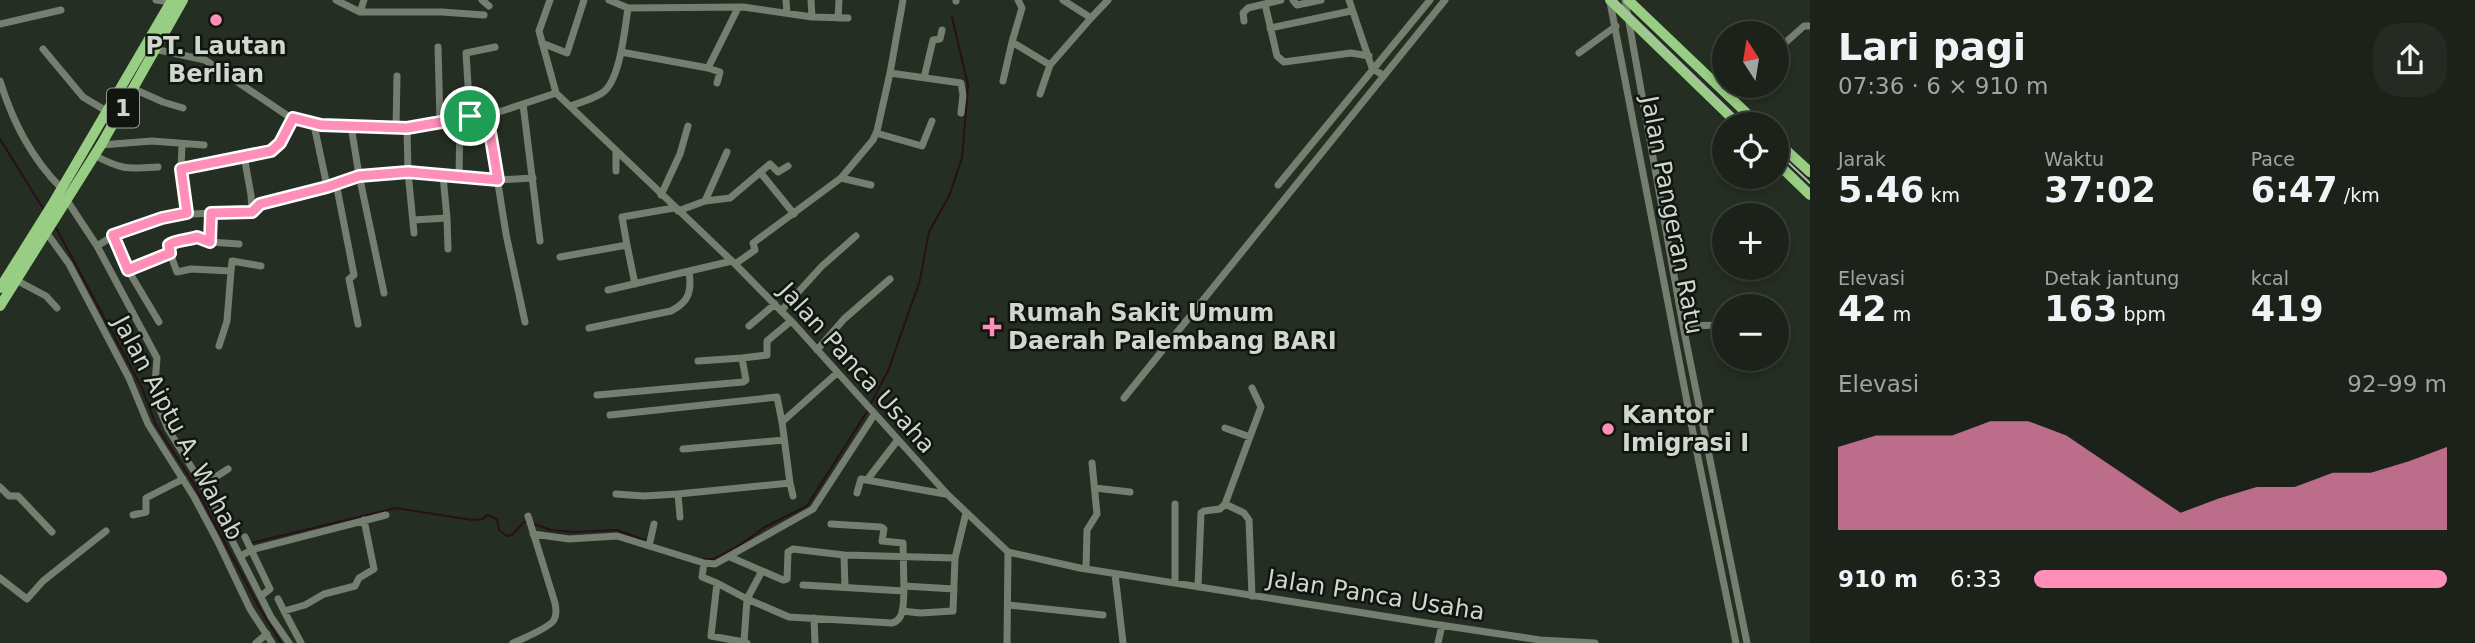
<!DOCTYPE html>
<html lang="id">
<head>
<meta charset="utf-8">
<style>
	body { margin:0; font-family:"DejaVu Sans",sans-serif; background:#252a23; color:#f1f3f6; height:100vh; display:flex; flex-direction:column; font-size:26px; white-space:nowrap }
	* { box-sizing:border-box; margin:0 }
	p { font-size:23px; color:#a0a4a2 }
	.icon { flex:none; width:38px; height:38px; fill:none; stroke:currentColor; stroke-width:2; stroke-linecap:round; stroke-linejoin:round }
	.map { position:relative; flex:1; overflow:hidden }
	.drawer { display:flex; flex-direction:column; background:#1c221a; width:665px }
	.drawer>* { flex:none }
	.needle { width:46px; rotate:348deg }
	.buttons { position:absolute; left:1712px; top:21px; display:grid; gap:14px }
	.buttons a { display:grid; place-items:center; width:77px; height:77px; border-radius:50%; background:#1c221a; box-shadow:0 4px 10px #0003,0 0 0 2px #3a3f39; font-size:35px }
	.pin { position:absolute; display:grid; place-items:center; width:60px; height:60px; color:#fff; margin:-30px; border:4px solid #fff; border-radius:50%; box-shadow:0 2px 7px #0007 }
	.round { display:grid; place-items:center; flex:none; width:74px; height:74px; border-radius:28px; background:#252a23 }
	.headline { display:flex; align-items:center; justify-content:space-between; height:119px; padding:0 28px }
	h1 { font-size:38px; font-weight:700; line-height:52px }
	.metrics { display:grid; grid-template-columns:repeat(3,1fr); gap:10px; height:119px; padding:7px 28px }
	.metrics div { display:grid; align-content:center }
	.metrics b { font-size:35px; font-weight:700 }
	.metrics small { font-size:19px; font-weight:400 }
	.metrics p { font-size:19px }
	.chart { height:196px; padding:14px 28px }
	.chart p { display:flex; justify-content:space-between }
	.chart svg { width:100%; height:126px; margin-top:7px; fill:#ff8eb9; opacity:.7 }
	ul { padding:0 28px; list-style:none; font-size:23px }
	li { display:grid; grid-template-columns:112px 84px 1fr; align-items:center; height:52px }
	li i { height:18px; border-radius:9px; background:#ff8eb9 }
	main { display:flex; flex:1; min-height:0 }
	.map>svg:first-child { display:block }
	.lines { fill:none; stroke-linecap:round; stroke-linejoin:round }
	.stream { stroke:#280f19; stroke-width:2 }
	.minor { stroke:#747f70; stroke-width:7 }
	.highway { stroke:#97ce83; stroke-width:10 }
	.tram { stroke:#b3bab1; stroke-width:2 }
	.route-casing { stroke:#fff; stroke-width:14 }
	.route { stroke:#ff8eb9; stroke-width:9 }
	.poi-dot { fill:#ff8eb9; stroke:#11150f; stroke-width:2.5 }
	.labels { text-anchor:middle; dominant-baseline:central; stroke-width:5; stroke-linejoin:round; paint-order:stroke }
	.shield { fill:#11150f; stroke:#979d95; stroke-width:2 }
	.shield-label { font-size:23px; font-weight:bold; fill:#d1d7cf }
	.poi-label { font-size:24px; font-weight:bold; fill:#d1d7cf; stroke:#11150f; text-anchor:start }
	.street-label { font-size:24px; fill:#d1d7cf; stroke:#11150f }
</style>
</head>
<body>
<main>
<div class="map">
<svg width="1810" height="643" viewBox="0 0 1810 643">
	<rect width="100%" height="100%" fill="#252e22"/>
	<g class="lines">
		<path class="stream" d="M 0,139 L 44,210
			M 55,226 L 142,388 L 156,425 L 192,481 L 259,607 L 281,643
			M 870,405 L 888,371 L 920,280 L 929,232 L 949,196 L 962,158 L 968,85 L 952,17
			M 534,524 L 551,530 L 573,532 L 617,530 L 647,541
			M 251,543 L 396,508 L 472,520 L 483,519 L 487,515 L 497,519 L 499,530 L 507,536 L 512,535 L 524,522 L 528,522
			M 703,559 L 714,559 L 740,545 L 765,527 L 807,506 L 868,410"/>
		<path class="minor" d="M 156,0 L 171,2
			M 336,0 L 360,12 L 442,12 L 484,15
			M 482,0 L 489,6
			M 550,0 L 539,31 L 556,93
			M 609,0 L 628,8 L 743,7 L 812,17 L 848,18
			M 786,0 L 787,13
			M 811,0 L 812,17
			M 1063,0 L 1091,18 L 1108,0
			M 1293,0 L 1297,5 L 1321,0
			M 1349,0 L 1372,68 L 1384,76
			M 1625,0 L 1683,326 L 1747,643
			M 956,1 L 956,0
			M 1610,2 L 1695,443 L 1736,643
			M 1265,4 L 1277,56 L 1284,62 L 1351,53 L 1369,56
			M 360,12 L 364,0
			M 838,18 L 839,0
			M 1244,21 L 1243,13 L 1248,8 L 1281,0
			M 0,24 L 61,10
			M 1270,28 L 1351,11
			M 1012,42 L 1022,8 L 1018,0
			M 542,43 L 567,53 L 584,0
			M 438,47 L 440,122
			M 43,49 L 83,97 L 108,112
			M 154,49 L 205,60 L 288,116 L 302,122 L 321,125 L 407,128 L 502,111 L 556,93 L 735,264 L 794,324 L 947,494 L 1008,552 L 1080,568 L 1433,624 L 1540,640 L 1595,643
			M 1776,51 L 1804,26 L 1810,26
			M 621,52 L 708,68 L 738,8
			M 1579,53 L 1616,26
			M 708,68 L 720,72 L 717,83
			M 890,73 L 961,83 L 963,95 L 961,113
			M 924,78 L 933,40 L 940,39 L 942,30
			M 0,81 C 13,122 31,158 62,189
			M 1003,81 L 1012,42 L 1050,65 L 1091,18
			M 134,89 L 163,102 L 183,108
			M 1040,94 L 1050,65
			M 1728,95 L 1738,86
			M 523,104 L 540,241
			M 571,106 C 581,102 593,99 602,93 C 620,82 625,28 628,8
			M 487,114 L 506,234 L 525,322
			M 470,116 L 466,53 L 495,47
			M 314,125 L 327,186
			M 396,128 L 397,76
			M 407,128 L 408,172 L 414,233
			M 876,133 L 922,146 L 932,121
			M 182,144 L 181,169 L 187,213
			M 101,145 L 152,141 L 204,145
			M 94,155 C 122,170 127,169 158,167
			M 244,156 L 251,195 L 252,212
			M 181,169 L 271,151 L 280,143 L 293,118
			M 616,171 L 616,151
			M 760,172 L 794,214
			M 443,176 L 447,218
			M 459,177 L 460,118
			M 841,178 L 871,185
			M 336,183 L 354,275 L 349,279 L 358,324
			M 1278,185 L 1430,0
			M 661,195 L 680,154 L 688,126
			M 66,199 L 97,246 L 157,358 L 154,396 L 168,429 L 211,499 L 271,617 L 289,643
			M 705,201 L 727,152
			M 678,211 L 705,201 L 730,198 L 770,164 L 778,172 L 788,166
			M 211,213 L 210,242 L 239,244
			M 413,220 L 447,218 L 448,249
			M 46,232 L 69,264 L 129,378 L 148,424 L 194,497 L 217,540 L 250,609 L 272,643
			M 113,235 L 128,270 L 159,322
			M 627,245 L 635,284
			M 97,246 C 151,211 190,213 252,213 L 260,204 L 327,186 L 359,175 L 351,126
			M 170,253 L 169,245 C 175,240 189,240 197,237 L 210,242
			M 560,257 L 627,245 L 622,217 L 674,208
			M 735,264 L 755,250 L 753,243 L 841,178 L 873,140 L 877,131 L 890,73 L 903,0
			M 128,270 L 170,253 L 177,272 L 191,269 L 231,271 L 232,261 L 261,266
			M 16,280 L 46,296 L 57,308
			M 608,290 L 732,261
			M 384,293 L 359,175 L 408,172 L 498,180 L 533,178
			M 781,311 L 822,266 L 856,236
			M 749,326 L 775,304
			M 1683,326 L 1724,325
			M 589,328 L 671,311 C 689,302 692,291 689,271
			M 219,346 L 227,321 L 231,271
			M 817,350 L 844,319 L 890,279
			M 698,361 L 742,358
			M 1252,388 L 1261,407 L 1225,504 L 1244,513 L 1249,520 L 1252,596
			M 597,395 L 743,382 L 746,380 L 742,358 L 767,355 L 767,341 L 791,321
			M 1124,398 L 1445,0
			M 610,415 L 777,397 L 782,422
			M 1225,428 L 1250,437
			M 683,449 L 784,440
			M 867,480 L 897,441
			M 790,483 L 793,496
			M 203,485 L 228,469
			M 0,487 L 9,496 L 18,496 L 52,532
			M 1095,488 L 1130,492
			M 857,493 L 861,479 L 945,494
			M 616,494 L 644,496 L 678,494
			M 133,515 L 146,512 L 146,498 L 183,479
			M 680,517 L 678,494 L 790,483 L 782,422 L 837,373
			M 533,534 L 569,539 L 617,536 L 704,563 L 715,564 L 813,509 L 874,415
			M 245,537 L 270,589 L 261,596
			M 649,546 L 654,524
			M 844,555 L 845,587
			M 241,556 L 251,550 L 386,515
			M 730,557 L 783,580 L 787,579 L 788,552 L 793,549 L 844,555 L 955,558
			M 704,563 L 702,577 L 717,583 L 711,636 L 744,642
			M 1086,569 L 1087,530 L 1097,514 L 1092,463
			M 1115,574 L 1123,643
			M 0,578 L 27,599 L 43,581 L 106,531
			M 717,583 L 747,599 L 762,571
			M 1175,583 L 1175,504
			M 803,585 L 904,591 L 903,543 L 882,541 L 884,529 L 881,527 L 831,524
			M 904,586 L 954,589
			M 1198,587 L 1201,513 L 1204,511 L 1220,509 L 1225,504
			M 278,599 L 284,611
			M 1009,605 L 1103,615
			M 902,611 L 920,613 L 953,611 L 955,558 L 966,513
			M 814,618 L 815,643
			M 256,643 L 267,634
			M 301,643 L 284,611 L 305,605 L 324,594 L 355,586 L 359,578 L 374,569 L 364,520
			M 513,643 C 522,639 549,628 554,620 C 557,615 556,608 555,603 L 528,516
			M 747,643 L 744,642 L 747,599 L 789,617 L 892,623 C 905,620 903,603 904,591
			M 1007,643 L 1008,552
			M 1438,643 L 1442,625"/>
		<path class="highway" d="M 1610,0 L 1738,124
			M 1628,0 L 1758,124
			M 1776,141 L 1810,172
			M 1776,162 L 1810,195
			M 0,288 L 52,205 L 172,0
			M 0,306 L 101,145 L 183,0"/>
		<path class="tram" d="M 1613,0 L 1743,124
			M 1776,151 L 1810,183"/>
	</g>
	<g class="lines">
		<g class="route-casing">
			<path id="route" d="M 487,114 L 498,180 L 408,172 L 359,176 L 327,187 L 260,204 L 252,212 L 211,213 L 210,242 L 197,237 C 190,240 175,240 169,245 L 170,253 L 128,270 L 113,235 L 162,218 L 187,213 L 181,169 L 271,151 L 280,143 L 293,118 L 321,125 L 407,128 Z"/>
		</g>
		<use href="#route" class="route"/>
	</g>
	<g class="poi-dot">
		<circle cx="216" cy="20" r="7"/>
		<path d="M988.5 316.5h7v7h7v7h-7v7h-7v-7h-7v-7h7z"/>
		<circle cx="1608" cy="429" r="7"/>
	</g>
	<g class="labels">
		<rect class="shield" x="107" y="88.5" width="32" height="39" rx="5"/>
		<g class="shield-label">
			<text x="123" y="108">1</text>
		</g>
		<g class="poi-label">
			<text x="216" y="46" text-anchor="middle">PT. Lautan<tspan x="216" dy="28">Berlian</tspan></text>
			<text x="1008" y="313">Rumah Sakit Umum<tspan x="1008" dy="28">Daerah Palembang BARI</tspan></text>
			<text x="1622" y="415">Kantor<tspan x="1622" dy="28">Imigrasi I</tspan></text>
		</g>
		<g class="street-label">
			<text transform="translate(1672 215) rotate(79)">Jalan Pangeran Ratu</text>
			<text transform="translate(857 368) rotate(48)">Jalan Panca Usaha</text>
			<text transform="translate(178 428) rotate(62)">Jalan Aiptu A. Wahab</text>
			<text transform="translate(1376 595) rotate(9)">Jalan Panca Usaha</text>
		</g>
	</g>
</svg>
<div class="buttons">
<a><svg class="needle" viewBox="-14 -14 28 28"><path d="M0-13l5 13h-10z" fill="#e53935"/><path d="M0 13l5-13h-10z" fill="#a0a4a2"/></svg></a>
<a><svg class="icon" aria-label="locate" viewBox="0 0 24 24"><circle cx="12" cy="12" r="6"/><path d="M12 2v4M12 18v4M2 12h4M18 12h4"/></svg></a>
<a>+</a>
<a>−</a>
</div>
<div class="pin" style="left:470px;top:116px;background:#1e9e55"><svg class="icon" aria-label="arrive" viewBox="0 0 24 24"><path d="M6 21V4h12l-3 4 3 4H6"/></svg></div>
</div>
<section class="drawer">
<div class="headline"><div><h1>Lari pagi</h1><p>07:36 · 6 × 910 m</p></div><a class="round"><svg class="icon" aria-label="share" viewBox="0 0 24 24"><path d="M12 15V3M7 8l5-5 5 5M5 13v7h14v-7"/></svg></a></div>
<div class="metrics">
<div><p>Jarak</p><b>5.46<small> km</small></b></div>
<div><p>Waktu</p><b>37:02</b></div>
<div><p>Pace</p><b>6:47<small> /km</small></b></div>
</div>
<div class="metrics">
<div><p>Elevasi</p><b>42<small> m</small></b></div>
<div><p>Detak jantung</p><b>163<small> bpm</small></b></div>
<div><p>kcal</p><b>419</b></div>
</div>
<div class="chart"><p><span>Elevasi</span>92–99 m</p>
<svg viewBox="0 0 160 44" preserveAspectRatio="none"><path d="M0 44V15L10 11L20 11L30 11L40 6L50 6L60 11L70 20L80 29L90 38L100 33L110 29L120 29L130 24L140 24L150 20L160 15V44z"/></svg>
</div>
<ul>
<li><b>910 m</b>6:33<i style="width:100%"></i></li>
</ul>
</section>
</main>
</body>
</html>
